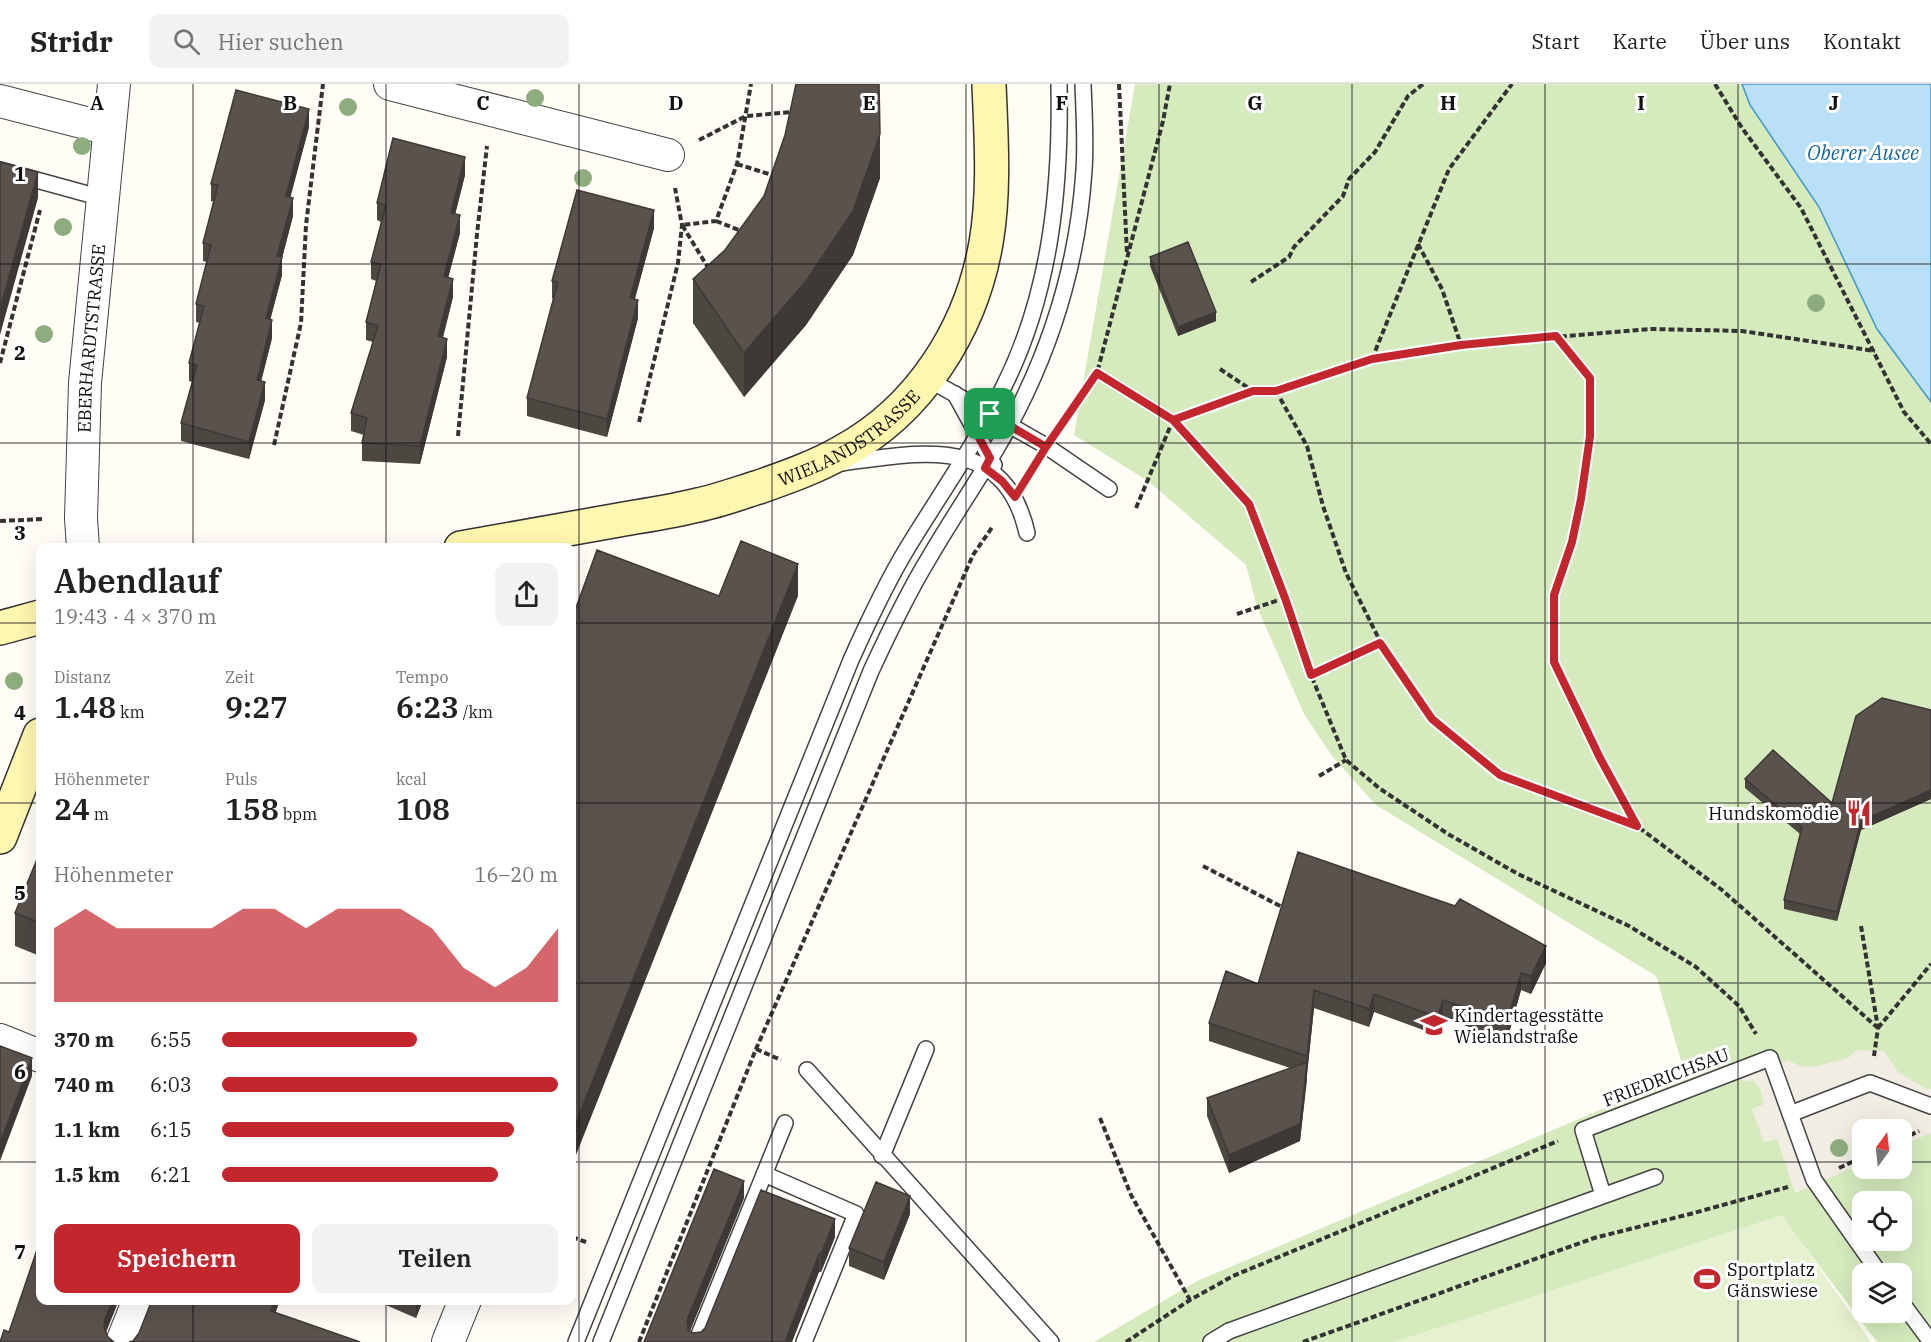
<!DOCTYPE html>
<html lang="de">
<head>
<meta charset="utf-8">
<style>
	body { margin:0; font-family:"IBM Plex Serif",serif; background:#f2f2f2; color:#222; height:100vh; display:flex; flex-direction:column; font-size:22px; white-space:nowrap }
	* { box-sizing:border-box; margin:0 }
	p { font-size:20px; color:#767676 }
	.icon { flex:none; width:33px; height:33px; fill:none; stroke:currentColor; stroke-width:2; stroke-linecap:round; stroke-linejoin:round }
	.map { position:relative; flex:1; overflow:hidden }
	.side { position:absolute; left:36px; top:459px; width:540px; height:762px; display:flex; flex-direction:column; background:#fff; border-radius:12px; box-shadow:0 6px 24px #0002 }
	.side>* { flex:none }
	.needle { width:39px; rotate:15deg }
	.fabs { position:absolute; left:1852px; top:1035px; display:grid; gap:12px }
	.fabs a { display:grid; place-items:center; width:60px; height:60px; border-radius:12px; background:#fff; box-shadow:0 6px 24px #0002; font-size:30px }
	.pin { position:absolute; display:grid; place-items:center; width:51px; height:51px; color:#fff; margin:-26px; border-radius:12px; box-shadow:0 3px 9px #0006 }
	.round { display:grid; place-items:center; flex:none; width:63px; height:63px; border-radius:12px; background:#f2f2f2 }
	.overview { display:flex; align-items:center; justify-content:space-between; height:102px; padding:0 18px }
	h1 { font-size:33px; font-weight:600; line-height:45px }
	.metrics { display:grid; grid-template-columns:repeat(3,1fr); gap:9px; height:102px; padding:6px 18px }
	.metrics div { display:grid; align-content:center }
	.metrics b { font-size:30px; font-weight:600 }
	.metrics small { font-size:16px; font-weight:400 }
	.metrics p { font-size:16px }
	.chart { height:168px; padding:12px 18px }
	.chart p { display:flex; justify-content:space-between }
	.chart svg { width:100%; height:108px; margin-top:6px; fill:#c4262e; opacity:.7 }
	.action { display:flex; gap:12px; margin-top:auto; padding:12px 18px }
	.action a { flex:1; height:69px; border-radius:12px; background:#c4262e; color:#fff; font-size:24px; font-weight:600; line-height:69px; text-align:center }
	.action a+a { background:#f2f2f2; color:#222 }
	ul { padding:0 18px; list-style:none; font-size:20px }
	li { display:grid; grid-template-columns:96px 72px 1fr; align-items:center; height:45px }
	li i { height:15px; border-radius:8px; background:#c4262e }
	header { display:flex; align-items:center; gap:36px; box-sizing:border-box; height:84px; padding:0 30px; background:#fff; border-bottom:2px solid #e0e0e0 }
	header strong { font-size:28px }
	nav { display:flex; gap:33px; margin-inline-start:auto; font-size:21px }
	.search { width:420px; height:54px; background:#f2f2f2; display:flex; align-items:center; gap:15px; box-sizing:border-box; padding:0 21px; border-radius:12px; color:#767676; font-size:22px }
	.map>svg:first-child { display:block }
	.green { fill:#d5ebbd; fill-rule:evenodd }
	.pitch { fill:#e6f2cf }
	.plaza { fill:#f1ede2 }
	.water { fill:#b9e0f7; stroke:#3f96cf; stroke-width:1.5 }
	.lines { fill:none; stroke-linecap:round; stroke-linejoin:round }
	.lane-casing { stroke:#444; stroke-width:18 }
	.street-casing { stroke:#444; stroke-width:34 }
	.secondary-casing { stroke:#333; stroke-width:36 }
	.path { stroke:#333; stroke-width:4; stroke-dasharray:6 3; stroke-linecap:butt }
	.lane { stroke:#fff; stroke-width:15 }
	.street { stroke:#fff; stroke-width:32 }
	.secondary { stroke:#fff6b0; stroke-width:33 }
	.tree { fill:#8dad7f }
	.wall { fill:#4d4742 }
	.shaded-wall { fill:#3f3936 }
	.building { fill:#5a524d; stroke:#3f3936; stroke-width:1.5 }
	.route-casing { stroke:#fff; stroke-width:12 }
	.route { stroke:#c4262e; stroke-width:8 }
	.grid { fill:none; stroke:#111; stroke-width:1.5; stroke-opacity:0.55 }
	.labels { text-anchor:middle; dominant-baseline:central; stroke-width:6; stroke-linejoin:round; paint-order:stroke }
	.street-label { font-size:18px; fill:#111; stroke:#fff }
	.poi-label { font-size:18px; fill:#111; stroke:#fff; text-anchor:start }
	.water-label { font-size:20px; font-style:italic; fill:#1768a6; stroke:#fff }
	.grid-label { font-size:20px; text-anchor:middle; font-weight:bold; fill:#111; stroke:#fff; stroke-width:6; stroke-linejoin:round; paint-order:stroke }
</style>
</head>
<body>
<header>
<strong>Stridr</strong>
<div class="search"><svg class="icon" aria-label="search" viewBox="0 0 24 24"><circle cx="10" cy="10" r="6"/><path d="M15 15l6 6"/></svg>Hier suchen</div>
<nav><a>Start</a><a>Karte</a><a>Über uns</a><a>Kontakt</a></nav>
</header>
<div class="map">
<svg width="1931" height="1258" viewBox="0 0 1931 1258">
	<rect width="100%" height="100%" fill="#fffdf5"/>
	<path class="green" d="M 1135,0 L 1931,0 L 1931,1258 L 1877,1258 L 1781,1132 L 1395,1258 L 1094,1258 L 1197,1197 L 1685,990 L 1656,892 L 1376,721 L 1332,672 L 1304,630 L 1257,523 L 1246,481 L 1148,397 L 1074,351 ZM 1863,1046 L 1902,1046 L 1902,1084 L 1863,1084 ZM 1863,1118 L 1902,1118 L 1902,1156 L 1863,1156 ZM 1863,1190 L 1902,1190 L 1902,1228 L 1863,1228 Z"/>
	<path class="pitch" d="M 1782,1131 L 1871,1258 L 1395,1258 Z"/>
	<path class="plaza" d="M 1857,966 L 1884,967 L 1898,988 L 1926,1005 L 1931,1005 L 1931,1049 L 1902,1061 L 1902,1046 L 1863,1046 L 1863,1079 L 1795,1109 L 1777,1055 L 1764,1059 L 1752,1025 L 1764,1020 L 1760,1005 L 1754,997 L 1734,996 L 1788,976 L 1800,982 L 1813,983 L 1848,974 Z"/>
	<path class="water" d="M 1742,0 L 1931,0 L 1931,318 L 1877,245 L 1819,123 L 1750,21 Z"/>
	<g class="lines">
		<g class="lane-casing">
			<path id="lane" d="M 0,86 L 102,114
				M 928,295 L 1046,362 L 1109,405
				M 955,310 L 994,381
				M 841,379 C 919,369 1004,348 1027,449
				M 807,986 L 1051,1258
				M 1790,1030 L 1870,999 L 1931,1022
				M 882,1072 L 926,965
				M 764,1090 L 856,1130 L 804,1258
				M 1603,1111 L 1583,1046 L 1770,974 L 1814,1096 L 1880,1190
				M 1902,1219 L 1931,1258
				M 576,1258 L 851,576 C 868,538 886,499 908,463 C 941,409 977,358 1004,302 C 1051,208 1061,103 1059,0
				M 601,1258 L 871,587 C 889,548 907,510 929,474 C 961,419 999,367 1026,309 C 1059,239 1079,164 1084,86 C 1086,58 1084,29 1083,0
				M 696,1258 L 785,1039
				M 1211,1258 L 1229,1247 L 1655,1093"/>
		</g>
		<g class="street-casing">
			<g id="street">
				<path d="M 390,0 L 668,71"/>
				<path d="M 0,17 L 109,45"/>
				<path id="s1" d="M 83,464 L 81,434 L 85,299 L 114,0"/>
				<path d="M 0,956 L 40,972"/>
				<path d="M 122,1258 L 139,1216"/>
				<path d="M 448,1258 L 465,1216"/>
			</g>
		</g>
		<g class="secondary-casing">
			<g id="secondary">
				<path id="s2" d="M 461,464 C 512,455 563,446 613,437 C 641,432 670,428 698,421 C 718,417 739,409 759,403 C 787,393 816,383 842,368 C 920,326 971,245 986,159 C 995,107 991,52 989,0"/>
				<path d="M 0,544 L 40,533"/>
				<path d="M 0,753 L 40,651"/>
			</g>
		</g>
		<path class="path" d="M 1119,0 L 1127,170
			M 1715,0 L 1742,44 L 1801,124 L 1904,328 L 1931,360
			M 699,56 L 746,32 L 793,28
			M 737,80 L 775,92
			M 716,137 L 744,148
			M 1418,160 L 1442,205 L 1461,261
			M 709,185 L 682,141 L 716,137 L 737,80 L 751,0
			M 1251,198 L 1289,173 L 1294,163 L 1343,112 L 1349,95 L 1375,68 L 1408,12 L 1423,0
			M 1556,252 L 1590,294 L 1590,352 L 1580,415 L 1572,458 L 1554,511 L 1554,578 L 1600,674 L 1637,741
			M 1372,275 L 1449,85 L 1512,0
			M 0,279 L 40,126
			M 1220,285 L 1253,307
			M 1097,289 L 1173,336 L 1249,420 L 1285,514 L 1311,591 L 1346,676 L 1379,704 L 1448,750 L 1518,790 L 1629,842 L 1696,883 L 1739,922 L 1756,950
			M 1276,307 L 1307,362 L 1323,422 L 1346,489 L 1381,559 L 1432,635 L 1500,691 L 1637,742 L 1722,806 L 1878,944
			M 639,338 L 678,179 L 682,141 L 675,104
			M 1063,339 L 1097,289 L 1163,37 L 1170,0
			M 458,352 L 477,150 L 487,62
			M 274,361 L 301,239 L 306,141 L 323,0
			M 1136,424 L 1173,336 L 1253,307 L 1276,307 L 1372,275 L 1461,261 L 1651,245 L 1742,247 L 1875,267
			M 0,437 L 44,435
			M 1237,530 L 1285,514
			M 1311,591 L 1381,559
			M 1319,692 L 1346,676
			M 1203,782 L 1284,824
			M 1861,842 L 1878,944 L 1874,972
			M 1878,944 L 1931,880
			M 756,965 L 781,976
			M 1100,1034 L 1131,1111 L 1190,1216
			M 1902,1055 L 1919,1047
			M 1839,1084 L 1863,1073
			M 572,1153 L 586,1158
			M 639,1258 L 756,965 L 973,471 L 993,442
			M 1126,1258 L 1190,1216 L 1233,1192 L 1558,1057
			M 1303,1258 L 1594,1154 L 1690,1130 L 1788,1103"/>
		<use href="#lane" class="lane"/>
		<use href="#street" class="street"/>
		<use href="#secondary" class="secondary"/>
	</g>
	<g class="tree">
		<circle cx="535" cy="14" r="9"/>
		<circle cx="348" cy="23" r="9"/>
		<circle cx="82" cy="62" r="9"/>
		<circle cx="583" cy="94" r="9"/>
		<circle cx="63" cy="143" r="9"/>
		<circle cx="1816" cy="219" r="9"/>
		<circle cx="44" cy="250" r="9"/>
		<circle cx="14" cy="597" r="9"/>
		<circle cx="1839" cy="1064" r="9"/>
	</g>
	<path class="wall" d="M 309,43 L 290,113 L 293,132 L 282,174 L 282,191 L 270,236 L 272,254 L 261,297 L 265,316 L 249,375 L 181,357 L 181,339 L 192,298 L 189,297 L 189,279 L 200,239 L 196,238 L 196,220 L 207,178 L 203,177 L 203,159 L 214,118 L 211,117 L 211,100 Z
		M 465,91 L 455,130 L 460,149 L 448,193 L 453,213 L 443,254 L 447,273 L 420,380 L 362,377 L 362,359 L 364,351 L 351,347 L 351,329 L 373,258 L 366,256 L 366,238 L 376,197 L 371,195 L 371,178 L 381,138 L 377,136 L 377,119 Z
		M 880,94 L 853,171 L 806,241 L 744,313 L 693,239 L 693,195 Z
		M 654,144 L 635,215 L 638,234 L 607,353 L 527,332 L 527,314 L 553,215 L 552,214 L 552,197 Z
		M 1150,173 L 1216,237 L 1178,252 L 1150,182 Z
		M 1931,626 L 1931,715 L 1861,746 L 1837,837 L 1784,825 L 1784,816 L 1800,750 L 1745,704 L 1745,695 L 1832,719 Z
		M 40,768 L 40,872 L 15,862 L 15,829 Z
		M 1546,879 L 1531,910 L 1521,906 L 1507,956 L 1443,934 L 1437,951 L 1374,928 L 1369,943 L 1314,924 L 1300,1057 L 1229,1089 L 1207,1032 L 1207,1014 L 1290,984 L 1209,957 L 1209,939 L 1258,900 Z
		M 744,1114 L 690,1247 L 693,1249 L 701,1248 L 835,1153 L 821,1188 L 819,1188 L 792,1258 L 644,1258 Z
		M 910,1130 L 884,1196 L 849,1182 L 849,1164 Z
		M 374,1216 L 423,1216 L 416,1234 Z"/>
	<path class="shaded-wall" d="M 309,25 L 309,43 L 286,130 L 286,112 Z
		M 880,50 L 880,94 L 853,171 L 806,241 L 744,313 L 744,269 Z
		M 465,73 L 465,91 L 451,147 L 451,129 Z
		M 38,88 L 38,114 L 0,251 L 0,225 Z
		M 293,114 L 293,132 L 282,174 L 282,191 L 266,252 L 266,234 L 277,172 Z
		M 654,126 L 654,144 L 630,232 L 630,214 Z
		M 460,131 L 460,149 L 444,210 L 444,192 Z
		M 453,195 L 453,213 L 438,270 L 438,252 Z
		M 638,216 L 638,234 L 607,353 L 607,335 Z
		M 1216,228 L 1216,237 L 1178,252 L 1178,243 Z
		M 272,236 L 272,254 L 257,314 L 257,296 Z
		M 447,255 L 447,273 L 420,380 L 420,362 Z
		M 265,298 L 265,316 L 249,375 L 249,358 Z
		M 798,480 L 798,512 L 572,1081 L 572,1049 Z
		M 1931,706 L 1931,715 L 1861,746 L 1837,837 L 1837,828 L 1861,737 Z
		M 1546,862 L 1546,879 L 1531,910 L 1531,892 Z
		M 1521,889 L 1521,906 L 1507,956 L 1507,938 Z
		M 1314,906 L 1314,924 L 1307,990 L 1307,972 Z
		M 1374,910 L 1374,928 L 1369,943 L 1369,925 Z
		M 1443,916 L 1443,934 L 1437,951 L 1437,933 Z
		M 32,974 L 32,992 L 0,1077 L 0,1059 Z
		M 1307,978 L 1307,996 L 1300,1057 L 1229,1089 L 1229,1071 Z
		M 744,1097 L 744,1114 L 687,1254 L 687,1236 Z
		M 910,1112 L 910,1130 L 884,1196 L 884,1178 Z
		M 835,1135 L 835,1153 L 821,1188 L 821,1170 Z
		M 819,1170 L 819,1188 L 792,1258 L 785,1258 Z
		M 113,1216 L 119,1216 L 105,1251 L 104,1244 L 105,1235 Z
		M 274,1216 L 280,1216 L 271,1242 L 271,1227 Z
		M 417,1216 L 423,1216 L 416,1234 L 416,1218 Z"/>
	<path class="building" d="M 796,0 L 879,0 L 880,50 L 853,127 L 806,197 L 744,269 L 693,195 L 725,166 L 764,112 L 785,51 Z
		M 236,6 L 309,25 L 286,112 L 293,114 L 277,172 L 282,173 L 266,234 L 272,236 L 257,296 L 265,298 L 249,358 L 181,339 L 197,281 L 189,279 L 204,222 L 196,220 L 211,161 L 203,159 L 218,101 L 211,100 Z
		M 393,54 L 465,73 L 451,129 L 460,131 L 444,192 L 453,195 L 438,252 L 447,255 L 420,362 L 362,359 L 367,334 L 351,329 L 378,242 L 366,238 L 381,180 L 371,178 L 386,121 L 377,119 Z
		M 0,78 L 38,88 L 0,225 Z
		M 577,106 L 654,126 L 630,214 L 638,216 L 607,335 L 527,314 L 558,198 L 552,197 Z
		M 1188,158 L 1216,228 L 1178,243 L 1150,173 Z
		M 741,457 L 798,480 L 572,1049 L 572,535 L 597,466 L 719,512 Z
		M 1882,614 L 1931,626 L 1931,706 L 1861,737 L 1837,828 L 1784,816 L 1802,743 L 1745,695 L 1773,666 L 1832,719 L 1856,632 Z
		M 40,768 L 40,839 L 15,829 Z
		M 1298,768 L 1455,822 L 1460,815 L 1546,862 L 1531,892 L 1521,889 L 1507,938 L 1443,916 L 1437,933 L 1374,910 L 1369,925 L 1314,906 L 1307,972 L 1209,939 L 1226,887 L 1258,900 Z
		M 0,962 L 32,974 L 0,1059 Z
		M 1307,978 L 1300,1040 L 1229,1071 L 1207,1014 Z
		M 714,1085 L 744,1097 L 687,1236 L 688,1246 L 693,1249 L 701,1248 L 705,1244 L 761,1106 L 835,1135 L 821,1170 L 819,1170 L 785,1258 L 644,1258 Z
		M 876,1098 L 910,1112 L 884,1178 L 849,1164 Z
		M 40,1157 L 40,1216 L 113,1216 L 105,1235 L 104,1244 L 108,1253 L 114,1258 L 0,1258 L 4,1246 L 9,1248 Z
		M 152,1216 L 274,1216 L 271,1227 L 360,1258 L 129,1258 L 133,1257 L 139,1249 Z"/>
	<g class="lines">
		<g class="route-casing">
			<path id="route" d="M 990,330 L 978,352 L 990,374 L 985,384 L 1002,397 L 1015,413 L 1046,363 L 1097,289 L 1173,336 L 1249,420 L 1285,514 L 1311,591 L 1380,559 L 1432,635 L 1500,691 L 1637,742 L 1600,674 L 1554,578 L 1554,511 L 1572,458 L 1581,415 L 1590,352 L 1590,294 L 1556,252 L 1461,261 L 1372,275 L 1276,307 L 1253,307 L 1173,336 L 1097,289 L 1046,363 L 990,330"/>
		</g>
		<use href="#route" class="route"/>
	</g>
	<path class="grid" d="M 193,0 L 193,464M 386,0 L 386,464M 579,0 L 579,1258M 772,0 L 772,1258M 966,0 L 966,1258M 1159,0 L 1159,1258M 1352,0 L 1352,1258M 1545,0 L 1545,1258M 1738,0 L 1738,1258M 0,180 L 1931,180M 0,359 L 1931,359M 0,539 L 40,539M 572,539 L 1931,539M 0,719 L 40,719M 572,719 L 1931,719M 0,899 L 40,899M 572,899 L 1931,899M 0,1078 L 40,1078M 572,1078 L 1863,1078M 1902,1078 L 1931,1078M 193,1216 L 193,1258M 386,1216 L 386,1258"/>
	<defs>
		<g id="restaurant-bare" transform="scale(2.07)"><path d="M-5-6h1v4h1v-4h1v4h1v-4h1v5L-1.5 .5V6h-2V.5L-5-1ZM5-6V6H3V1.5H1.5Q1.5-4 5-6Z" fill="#c4262e" stroke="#fff" stroke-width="2.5" paint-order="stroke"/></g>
		<g id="school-bare" transform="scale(2.07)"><path d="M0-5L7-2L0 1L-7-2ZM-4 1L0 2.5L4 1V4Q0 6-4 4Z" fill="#c4262e" stroke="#fff" stroke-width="2.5" paint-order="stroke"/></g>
		<g id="stadium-bare" transform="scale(2.07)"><path d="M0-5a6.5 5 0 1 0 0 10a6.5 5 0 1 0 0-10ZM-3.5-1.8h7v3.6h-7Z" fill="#c4262e" stroke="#fff" stroke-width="2.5" paint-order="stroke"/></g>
	</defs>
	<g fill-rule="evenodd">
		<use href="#restaurant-bare" x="1859" y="729"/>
		<use href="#school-bare" x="1434" y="941"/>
		<use href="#stadium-bare" x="1707" y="1195"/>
	</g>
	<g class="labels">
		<g class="street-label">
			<text stroke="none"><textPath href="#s1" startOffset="210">EBERHARDTSTRASSE</textPath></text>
			<text stroke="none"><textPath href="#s2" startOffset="408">WIELANDSTRASSE</textPath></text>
			<text transform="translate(1666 993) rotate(-21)">FRIEDRICHSAU</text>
		</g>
		<g class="poi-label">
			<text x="1839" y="729" text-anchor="end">Hundskomödie</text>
			<text x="1454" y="931">Kindertagesstätte<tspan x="1454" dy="21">Wielandstraße</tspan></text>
			<text x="1727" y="1185">Sportplatz<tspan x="1727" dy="21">Gänswiese</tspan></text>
		</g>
		<g class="water-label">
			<text x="1863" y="68">Oberer Ausee</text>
		</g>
	</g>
	<g class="grid-label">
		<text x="97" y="26">A</text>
		<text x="290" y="26">B</text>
		<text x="483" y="26">C</text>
		<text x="676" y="26">D</text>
		<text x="869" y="26">E</text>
		<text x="1062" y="26">F</text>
		<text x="1255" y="26">G</text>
		<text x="1448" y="26">H</text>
		<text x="1641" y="26">I</text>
		<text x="1834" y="26">J</text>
		<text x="20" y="97">1</text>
		<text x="20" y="276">2</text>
		<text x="20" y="456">3</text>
		<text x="20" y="636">4</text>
		<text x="20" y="816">5</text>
		<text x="20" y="995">6</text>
		<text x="20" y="1175">7</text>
	</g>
</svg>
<div class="fabs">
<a><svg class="needle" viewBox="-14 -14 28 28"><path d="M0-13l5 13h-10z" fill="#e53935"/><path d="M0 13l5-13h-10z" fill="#767676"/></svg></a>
<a><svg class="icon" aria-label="locate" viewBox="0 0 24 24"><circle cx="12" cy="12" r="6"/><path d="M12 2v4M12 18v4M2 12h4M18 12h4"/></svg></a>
<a><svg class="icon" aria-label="layers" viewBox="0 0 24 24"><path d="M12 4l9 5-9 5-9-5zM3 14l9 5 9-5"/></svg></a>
</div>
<div class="pin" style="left:990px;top:330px;background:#1e9e55"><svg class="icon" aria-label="arrive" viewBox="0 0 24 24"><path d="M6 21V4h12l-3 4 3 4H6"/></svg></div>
<section class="side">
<div class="overview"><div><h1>Abendlauf</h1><p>19:43 · 4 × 370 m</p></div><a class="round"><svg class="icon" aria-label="share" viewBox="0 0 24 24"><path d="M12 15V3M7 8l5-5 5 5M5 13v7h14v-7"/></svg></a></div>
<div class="metrics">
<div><p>Distanz</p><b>1.48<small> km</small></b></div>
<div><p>Zeit</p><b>9:27</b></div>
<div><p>Tempo</p><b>6:23<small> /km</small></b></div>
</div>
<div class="metrics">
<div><p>Höhenmeter</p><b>24<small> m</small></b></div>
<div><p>Puls</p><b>158<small> bpm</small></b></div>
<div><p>kcal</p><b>108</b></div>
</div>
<div class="chart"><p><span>Höhenmeter</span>16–20 m</p>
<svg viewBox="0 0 160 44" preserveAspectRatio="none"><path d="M0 44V14L10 6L20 14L30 14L40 14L50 14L60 6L70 6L80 14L90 6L100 6L110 6L120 14L130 30L140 38L150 30L160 14V44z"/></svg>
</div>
<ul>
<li><b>370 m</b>6:55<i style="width:58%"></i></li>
<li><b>740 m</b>6:03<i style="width:100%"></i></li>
<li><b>1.1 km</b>6:15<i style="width:87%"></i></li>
<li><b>1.5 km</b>6:21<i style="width:82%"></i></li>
</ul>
<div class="action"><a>Speichern</a><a>Teilen</a></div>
</section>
</div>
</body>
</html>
